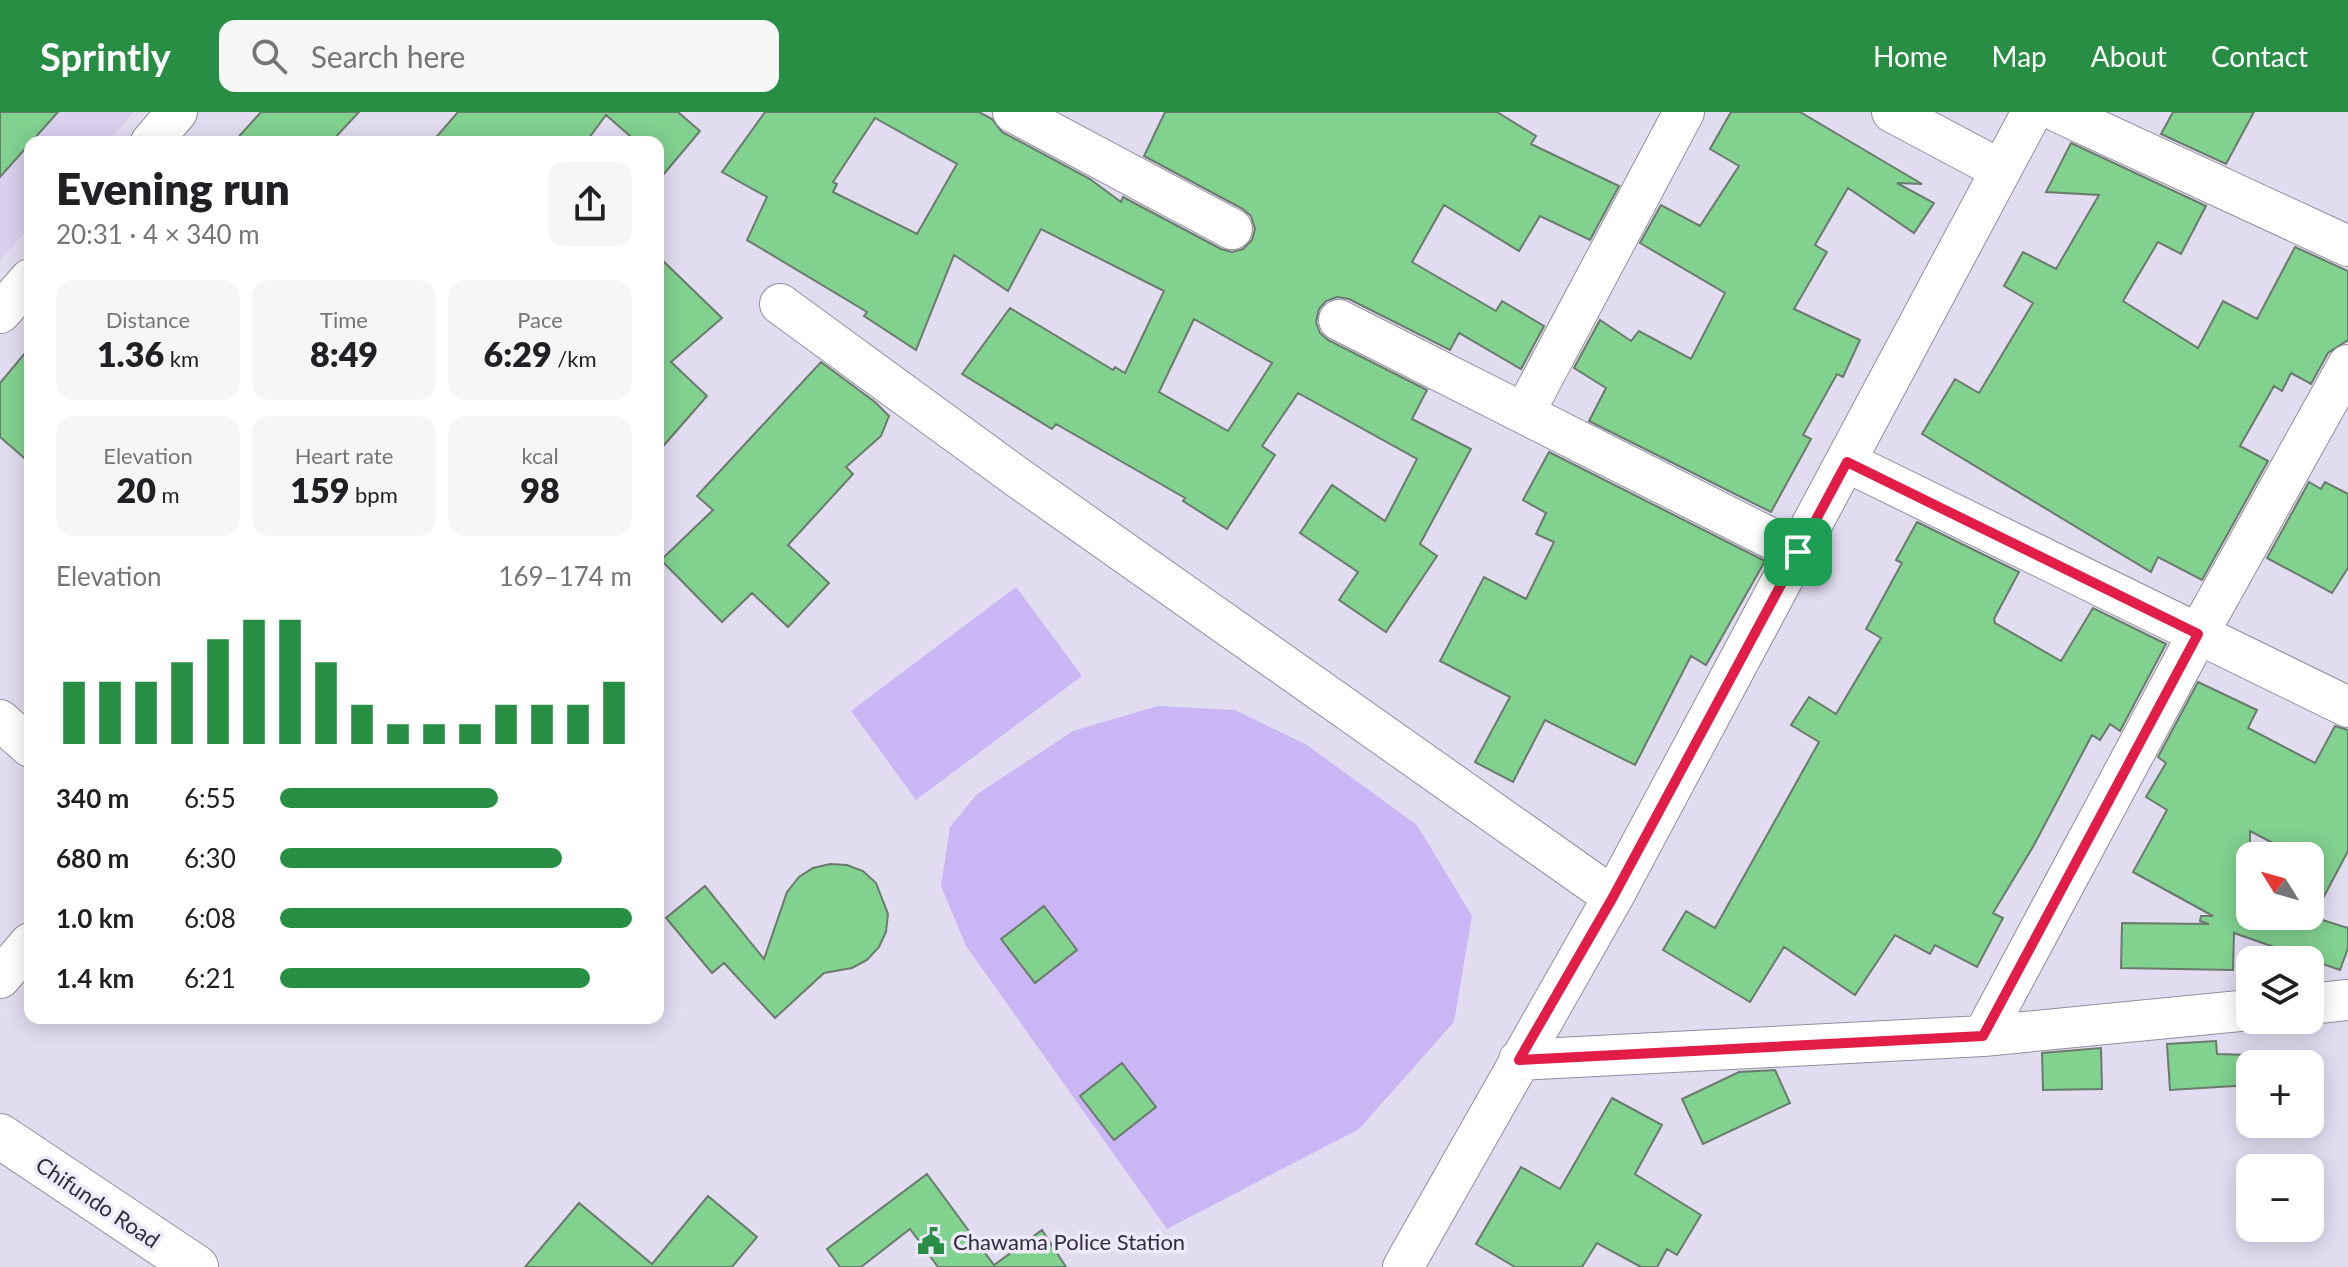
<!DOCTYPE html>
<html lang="en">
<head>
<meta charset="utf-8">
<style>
	body { margin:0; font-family:Lato,sans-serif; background:#f6f6f6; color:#202124; height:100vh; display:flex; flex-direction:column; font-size:30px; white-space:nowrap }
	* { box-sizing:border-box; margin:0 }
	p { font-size:26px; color:#757577 }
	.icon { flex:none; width:44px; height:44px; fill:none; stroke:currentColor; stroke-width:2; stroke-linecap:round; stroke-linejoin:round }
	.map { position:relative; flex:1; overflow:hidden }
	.details { position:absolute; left:24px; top:24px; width:640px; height:888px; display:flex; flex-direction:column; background:#fff; border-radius:16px; box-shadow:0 4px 20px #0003 }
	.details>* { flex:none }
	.needle { width:52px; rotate:307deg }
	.controls { position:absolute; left:2236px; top:730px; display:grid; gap:16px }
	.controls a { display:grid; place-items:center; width:88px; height:88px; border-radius:16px; background:#fff; box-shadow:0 4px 20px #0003; font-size:40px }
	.pin { position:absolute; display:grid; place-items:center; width:68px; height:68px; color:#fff; margin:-34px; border-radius:16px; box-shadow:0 4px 12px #0006 }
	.round { display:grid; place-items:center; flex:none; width:84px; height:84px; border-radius:16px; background:#f6f6f6 }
	.summary { display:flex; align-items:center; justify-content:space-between; height:136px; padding:0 32px }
	h1 { font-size:44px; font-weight:800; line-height:60px }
	.metrics { display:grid; grid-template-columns:repeat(3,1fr); gap:12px; height:136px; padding:8px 32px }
	.metrics div { display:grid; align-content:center; border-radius:16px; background:#f6f6f6; text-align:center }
	.metrics b { font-size:34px; font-weight:800 }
	.metrics small { font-size:22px; font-weight:400 }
	.metrics p { font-size:22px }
	.chart { height:224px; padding:16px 32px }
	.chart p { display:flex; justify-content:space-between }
	.chart svg { width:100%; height:144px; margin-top:8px; stroke:#288e44; stroke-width:6 }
	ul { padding:0 32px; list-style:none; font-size:26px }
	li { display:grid; grid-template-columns:128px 96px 1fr; align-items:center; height:60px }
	li i { height:20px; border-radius:10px; background:#288e44 }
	header { display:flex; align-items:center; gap:48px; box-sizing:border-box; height:112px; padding:0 40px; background:#288e44; color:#fff }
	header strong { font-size:38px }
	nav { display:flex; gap:44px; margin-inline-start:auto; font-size:28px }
	.search { width:560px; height:72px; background:#f6f6f6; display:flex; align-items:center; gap:20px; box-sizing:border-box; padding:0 28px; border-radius:16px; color:#757577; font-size:30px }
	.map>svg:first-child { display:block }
	.built { fill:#d8d0ec }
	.green { fill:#cab6f5 }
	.building { fill:#81d18f; stroke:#6a7a6c; stroke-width:2; fill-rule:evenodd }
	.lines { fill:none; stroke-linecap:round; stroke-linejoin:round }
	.minor-casing { stroke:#938da0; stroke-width:42 }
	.tertiary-casing { stroke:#938da0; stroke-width:46 }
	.minor { stroke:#fff; stroke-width:40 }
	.tertiary { stroke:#fff; stroke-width:44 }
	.route-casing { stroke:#fff; stroke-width:16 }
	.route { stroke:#e11d48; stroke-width:10 }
	.labels { text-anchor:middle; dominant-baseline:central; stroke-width:7; stroke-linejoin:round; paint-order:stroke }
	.street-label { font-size:22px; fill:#312e36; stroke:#efe9fe }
	.poi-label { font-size:22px; fill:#312e36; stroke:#efe9fe; text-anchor:start }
</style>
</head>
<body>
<header>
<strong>Sprintly</strong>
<div class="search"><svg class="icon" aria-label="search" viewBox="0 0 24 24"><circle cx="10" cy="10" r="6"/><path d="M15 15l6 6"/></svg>Search here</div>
<nav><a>Home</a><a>Map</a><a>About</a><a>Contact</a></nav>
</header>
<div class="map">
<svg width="2348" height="1155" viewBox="0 0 2348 1155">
	<rect width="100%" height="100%" fill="#e2dcf1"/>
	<path class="built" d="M 0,0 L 134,0 L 107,30 L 30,30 L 30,115 L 0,148 Z"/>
	<path class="green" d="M 1016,475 L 1082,564 L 916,688 L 851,599 Z
		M 1158,594 L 1235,598 L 1307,633 L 1417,713 L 1472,804 L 1454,910 L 1359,1017 L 1167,1117 L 966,834 L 941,774 L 950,715 L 976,683 L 1073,619 Z"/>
	<path class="building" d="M 0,0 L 58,0 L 0,65 Z
		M 261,0 L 359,0 L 331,30 L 234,30 Z
		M 458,0 L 678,0 L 700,19 L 658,69 L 658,30 L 637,30 L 606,3 L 586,30 L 432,30 Z
		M 765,0 L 979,0 L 992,7 L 1002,20 L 1090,67 L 1121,90 L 1123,85 L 1221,137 L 1232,140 L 1243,137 L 1252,128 L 1255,117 L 1251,104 L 1243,97 L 1144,44 L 1165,0 L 1497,0 L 1536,24 L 1531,32 L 1619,74 L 1590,128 L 1540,104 L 1519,139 L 1444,93 L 1412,150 L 1496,199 L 1502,189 L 1544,214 L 1521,257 L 1459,221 L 1450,238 L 1349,187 L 1337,185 L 1326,189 L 1319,197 L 1316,210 L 1320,221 L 1328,228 L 1427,278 L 1412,307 L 1471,337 L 1420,432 L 1437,444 L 1386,520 L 1339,488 L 1358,460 L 1300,421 L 1332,373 L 1385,409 L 1417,347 L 1298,281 L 1262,334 L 1275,343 L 1227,417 L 1183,389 L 1185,386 L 1056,312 L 1052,317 L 962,262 L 1010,196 L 1113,258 L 1115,255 L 1125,261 L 1164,179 L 1041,117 L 1008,179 L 954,143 L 916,238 L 864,204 L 867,200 L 747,128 L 767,85 L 722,60 ZM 875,6 L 957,52 L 917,122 L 833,80 L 837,72 L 833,70 ZM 1194,207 L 1272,251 L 1228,319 L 1159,280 Z
		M 1731,0 L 1800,0 L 1922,72 L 1897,71 L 1934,91 L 1914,121 L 1848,76 L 1815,133 L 1827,140 L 1794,197 L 1860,228 L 1843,265 L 1837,262 L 1803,323 L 1811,327 L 1771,400 L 1589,309 L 1606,276 L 1574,256 L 1600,208 L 1631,229 L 1639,219 L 1691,247 L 1725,181 L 1640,131 L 1661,93 L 1700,114 L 1739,54 L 1710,37 Z
		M 2173,0 L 2254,0 L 2226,52 L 2161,22 Z
		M 2071,31 L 2206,94 L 2181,142 L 2158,130 L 2123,189 L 2198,236 L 2223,189 L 2257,207 L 2295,135 L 2348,159 L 2348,228 L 2328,241 L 2311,272 L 2291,261 L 2282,279 L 2274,274 L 2240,334 L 2268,349 L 2202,468 L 2158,445 L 2151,460 L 1922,322 L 1955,267 L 1979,281 L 2033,191 L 2004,174 L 2023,140 L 2056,157 L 2099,83 L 2046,80 Z
		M 658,144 L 722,206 L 671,250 L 707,284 L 658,340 Z
		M 30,235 L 30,351 L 0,325 L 0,271 Z
		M 821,250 L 875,290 L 889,304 L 881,324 L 846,355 L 853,362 L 788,433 L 829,471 L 788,515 L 752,481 L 722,510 L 661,448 L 713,398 L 697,384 Z
		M 1549,340 L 1765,449 L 1706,553 L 1691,544 L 1635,653 L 1545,608 L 1513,670 L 1475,650 L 1510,585 L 1440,549 L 1484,465 L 1526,487 L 1554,430 L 1536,422 L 1546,401 L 1523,388 Z
		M 2309,370 L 2321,377 L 2325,370 L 2348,382 L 2348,456 L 2332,481 L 2267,446 Z
		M 1917,410 L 2019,460 L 1994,507 L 1995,511 L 2061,549 L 2093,496 L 2166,532 L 2120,619 L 2110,612 L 2100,628 L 2092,623 L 2034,733 L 1993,801 L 2003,806 L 1977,855 L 1935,833 L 1930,842 L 1895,823 L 1855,883 L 1784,835 L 1750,890 L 1663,838 L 1686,799 L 1715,816 L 1819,630 L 1791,613 L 1809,585 L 1836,602 L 1881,526 L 1866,517 L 1902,451 L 1896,448 Z
		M 2198,570 L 2257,598 L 2248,616 L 2315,651 L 2335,614 L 2348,618 L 2348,739 L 2313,805 L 2348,816 L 2348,836 L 2340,858 L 2234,821 L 2233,858 L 2121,856 L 2122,811 L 2209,812 L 2200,809 L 2201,804 L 2213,804 L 2133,760 L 2167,698 L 2146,685 L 2166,651 L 2158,645 ZM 2250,719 L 2298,744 L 2310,744 L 2310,804 L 2250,804 Z
		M 830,752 L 847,753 L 863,759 L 876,771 L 888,802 L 886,820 L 879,835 L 867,848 L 852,856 L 824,861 L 775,906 L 724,851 L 712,861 L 666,806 L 705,774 L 764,847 L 787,780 L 799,765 L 813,756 Z
		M 1044,794 L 1077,838 L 1035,871 L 1001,827 Z
		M 2216,929 L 2217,942 L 2250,943 L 2250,973 L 2170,978 L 2167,932 Z
		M 2101,936 L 2102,977 L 2043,978 L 2042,941 Z
		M 1122,951 L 1156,995 L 1114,1028 L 1080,984 Z
		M 1775,958 L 1790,991 L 1703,1032 L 1682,987 L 1739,960 Z
		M 1612,986 L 1662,1013 L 1635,1062 L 1701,1103 L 1677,1143 L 1667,1137 L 1657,1155 L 1641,1155 L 1597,1131 L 1582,1155 L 1515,1155 L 1476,1132 L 1521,1055 L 1560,1077 Z
		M 927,1062 L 994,1153 L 1042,1118 L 1066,1155 L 938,1155 L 910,1117 L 861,1155 L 840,1155 L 827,1137 Z
		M 708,1084 L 757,1125 L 732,1155 L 525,1155 L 579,1091 L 652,1152 Z"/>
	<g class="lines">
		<g class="minor-casing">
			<path id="minor" d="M 1013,0 L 1232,117
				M 1892,0 L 1999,57
				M 2058,0 L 2348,134
				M 151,30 L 177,0
				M 780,192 L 1017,365 L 1613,785
				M 0,201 L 30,167
				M 1339,208 L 1798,440
				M 1524,301 L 1684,0
				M 1847,350 L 2348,595
				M 0,608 L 30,635
				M 0,866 L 30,831
				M 2310,892 L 2348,888
				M 1983,924 L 2198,522 L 2348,253
				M 1519,948 L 1983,924 L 2250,898
				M 1403,1155 L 1613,785 L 2032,0"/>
		</g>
		<g class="tertiary-casing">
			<path id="tertiary" d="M 0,1024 L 196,1155"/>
		</g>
		<use href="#minor" class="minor"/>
		<use href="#tertiary" class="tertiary"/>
	</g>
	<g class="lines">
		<g class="route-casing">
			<path id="route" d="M 1847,350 L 2198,522 L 1983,924 L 1519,948 L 1613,785 Z"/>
		</g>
		<use href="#route" class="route"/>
	</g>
	<defs>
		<g id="civic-bare" transform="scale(2.16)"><path d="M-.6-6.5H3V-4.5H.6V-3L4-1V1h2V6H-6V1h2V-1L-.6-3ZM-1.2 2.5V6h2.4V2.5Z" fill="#288e44" stroke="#efe9fe" stroke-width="2.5" paint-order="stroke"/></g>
	</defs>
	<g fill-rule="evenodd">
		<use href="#civic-bare" x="931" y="1129"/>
	</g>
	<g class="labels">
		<g class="street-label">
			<text transform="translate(98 1090) rotate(34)">Chifundo Road</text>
		</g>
		<g class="poi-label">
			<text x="953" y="1129">Chawama Police Station</text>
		</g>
	</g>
</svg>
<div class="controls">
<a><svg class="needle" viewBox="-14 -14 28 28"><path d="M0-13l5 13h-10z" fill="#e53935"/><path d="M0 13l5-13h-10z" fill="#757577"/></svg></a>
<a><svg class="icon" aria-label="layers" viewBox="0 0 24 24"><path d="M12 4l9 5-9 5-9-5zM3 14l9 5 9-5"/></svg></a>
<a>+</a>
<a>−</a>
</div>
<div class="pin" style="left:1798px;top:440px;background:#1e9e55"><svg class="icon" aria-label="arrive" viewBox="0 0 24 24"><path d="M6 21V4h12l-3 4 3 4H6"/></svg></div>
<section class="details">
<div class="summary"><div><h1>Evening run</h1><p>20:31 · 4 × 340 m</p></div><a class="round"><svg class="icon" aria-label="share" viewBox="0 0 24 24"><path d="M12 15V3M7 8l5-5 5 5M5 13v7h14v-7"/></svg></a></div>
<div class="metrics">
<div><p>Distance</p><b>1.36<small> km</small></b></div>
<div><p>Time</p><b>8:49</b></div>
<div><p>Pace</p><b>6:29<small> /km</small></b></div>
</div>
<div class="metrics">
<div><p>Elevation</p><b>20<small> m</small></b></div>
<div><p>Heart rate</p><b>159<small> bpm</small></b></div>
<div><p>kcal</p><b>98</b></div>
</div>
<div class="chart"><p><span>Elevation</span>169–174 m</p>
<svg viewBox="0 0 160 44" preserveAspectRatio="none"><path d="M5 44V25M15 44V25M25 44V25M35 44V19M45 44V12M55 44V6M65 44V6M75 44V19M85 44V32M95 44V38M105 44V38M115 44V38M125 44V32M135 44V32M145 44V32M155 44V25"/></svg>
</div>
<ul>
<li><b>340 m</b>6:55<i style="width:62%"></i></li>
<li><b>680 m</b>6:30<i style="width:80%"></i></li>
<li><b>1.0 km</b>6:08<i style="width:100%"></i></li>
<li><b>1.4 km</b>6:21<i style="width:88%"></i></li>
</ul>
</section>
</div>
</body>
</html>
